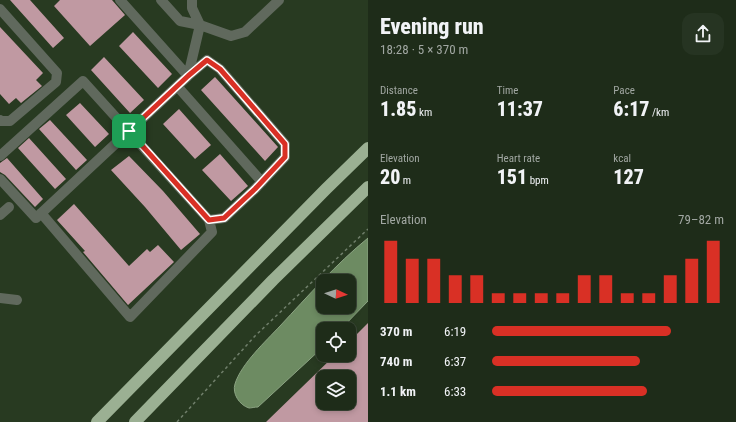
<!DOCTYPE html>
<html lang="en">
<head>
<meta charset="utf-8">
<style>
	body { margin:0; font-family:"Roboto Condensed",sans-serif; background:#263422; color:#f1f3f6; height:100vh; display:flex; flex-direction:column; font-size:15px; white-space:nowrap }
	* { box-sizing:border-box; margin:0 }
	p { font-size:13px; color:#a1a7a2 }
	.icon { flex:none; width:22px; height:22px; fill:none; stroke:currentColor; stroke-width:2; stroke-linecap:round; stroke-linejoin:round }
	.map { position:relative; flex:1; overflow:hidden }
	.drawer { display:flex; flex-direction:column; background:#1e2c19; width:368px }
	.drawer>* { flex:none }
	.needle { width:26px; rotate:94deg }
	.fabs { position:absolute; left:316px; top:274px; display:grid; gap:8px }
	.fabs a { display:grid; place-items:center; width:40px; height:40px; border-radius:8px; background:#1e2c19; box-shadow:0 2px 6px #0003,0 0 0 1px #3c4838; font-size:20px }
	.pin { position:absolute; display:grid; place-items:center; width:34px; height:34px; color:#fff; margin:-17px; border-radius:8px; box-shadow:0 2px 6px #0006 }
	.round { display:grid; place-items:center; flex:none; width:42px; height:42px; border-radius:12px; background:#263422 }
	.summary { display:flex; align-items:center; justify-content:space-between; height:68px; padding:0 12px }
	h1 { font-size:22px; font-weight:800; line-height:30px }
	.stats { display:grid; grid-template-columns:repeat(3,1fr); gap:6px; height:68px; padding:4px 12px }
	.stats div { display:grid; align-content:center }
	.stats b { font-size:20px; font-weight:800 }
	.stats small { font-size:11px; font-weight:400 }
	.stats p { font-size:11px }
	.chart { height:112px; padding:8px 12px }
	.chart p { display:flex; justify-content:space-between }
	.chart svg { width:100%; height:72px; margin-top:4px; stroke:#d93025; stroke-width:6 }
	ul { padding:0 12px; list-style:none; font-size:13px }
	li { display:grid; grid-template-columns:64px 48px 1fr; align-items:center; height:30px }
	li i { height:10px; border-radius:5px; background:#d93025 }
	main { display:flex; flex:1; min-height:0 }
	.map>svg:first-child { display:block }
	.water { fill:#6d8b62; stroke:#8ba382; fill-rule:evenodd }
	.building { fill:#c099a2; fill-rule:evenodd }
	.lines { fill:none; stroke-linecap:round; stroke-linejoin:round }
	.path { stroke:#707f6b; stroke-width:1.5; stroke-dasharray:3 3; stroke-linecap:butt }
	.minor { stroke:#60695d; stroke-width:10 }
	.highway { stroke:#9bb093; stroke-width:12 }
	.route-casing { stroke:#fff; stroke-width:8 }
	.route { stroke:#d93025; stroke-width:5 }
</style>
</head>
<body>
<main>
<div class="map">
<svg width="368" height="422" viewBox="0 0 368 422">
	<rect width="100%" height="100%" fill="#283a21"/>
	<path class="water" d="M 368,238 L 368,301 L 341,329 L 323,329 L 323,347 L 258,407 C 255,407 251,408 249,408 C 239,405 232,393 235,384 C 241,364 266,341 280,326 C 308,296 336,264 368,238 ZM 323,281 L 349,281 L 349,307 L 323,307 Z"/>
	<path class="building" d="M 10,0 L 30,0 L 64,38 L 53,48 Z
		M 60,0 L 112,0 L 125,15 L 90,46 L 54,6 Z
		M 0,27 L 43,73 L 36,80 L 42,86 L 21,103 L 16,98 L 9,104 L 0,94 Z
		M 133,32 L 172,74 L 158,88 L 119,46 Z
		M 104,57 L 144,100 L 130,113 L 91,70 Z
		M 215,77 L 278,147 L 265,161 L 201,90 Z
		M 80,103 L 109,134 L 95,147 L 66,115 Z
		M 179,109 L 211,145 L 195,159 L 163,124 Z
		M 50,120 L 87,160 L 76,170 L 39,129 Z
		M 29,138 L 66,179 L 55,189 L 18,148 Z
		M 220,154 L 248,186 L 231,201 L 202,170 Z
		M 129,156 L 163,191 L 200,234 L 181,250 L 145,207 L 111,170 Z
		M 7,158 L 43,199 L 35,207 L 5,175 L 0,172 L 0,163 Z
		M 74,204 L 129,266 L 147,249 L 150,252 L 158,245 L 174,262 L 128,305 L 83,252 L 85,251 L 57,220 Z
		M 368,323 L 368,422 L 266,422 L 335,355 L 349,355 L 349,342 ZM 323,377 L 349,377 L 349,403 L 323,403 Z"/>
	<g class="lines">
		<path class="path" d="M 177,422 L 255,336 L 368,229"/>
		<path class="minor" d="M 120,0 L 188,76 L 200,25 L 192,8 L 192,0
			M 161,0 L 180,21 L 200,25 L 231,36 L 245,32 L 279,0
			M 0,9 L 57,73 L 56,82 L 10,121 L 1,121 L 0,120
			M 177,86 L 262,182
			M 0,156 L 83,81 L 209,220 L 212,232 L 130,317 L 41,213
			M 0,179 L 36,218 L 188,76 L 207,60 L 220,69 L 285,144 L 285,157 L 255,189 L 224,218 L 209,220
			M 0,215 L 9,207
			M 0,298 L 17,300"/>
		<path class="highway" d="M 97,422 L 326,189 L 368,148
			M 135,422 L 273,280 L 368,187"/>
	</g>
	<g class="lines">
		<g class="route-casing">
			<path id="route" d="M 207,60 L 220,69 L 285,144 L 285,157 L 255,189 L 224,218 L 209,220 L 129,131 L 188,76 Z"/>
		</g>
		<use href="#route" class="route"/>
	</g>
</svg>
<div class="fabs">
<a><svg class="needle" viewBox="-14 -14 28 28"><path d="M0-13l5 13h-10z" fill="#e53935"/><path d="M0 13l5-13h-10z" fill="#a1a7a2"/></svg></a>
<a><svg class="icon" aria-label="locate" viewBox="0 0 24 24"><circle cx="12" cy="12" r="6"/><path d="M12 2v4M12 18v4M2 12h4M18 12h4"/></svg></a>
<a><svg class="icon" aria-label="layers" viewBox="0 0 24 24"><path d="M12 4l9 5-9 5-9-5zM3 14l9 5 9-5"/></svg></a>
</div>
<div class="pin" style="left:129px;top:131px;background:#1e9e55"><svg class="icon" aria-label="arrive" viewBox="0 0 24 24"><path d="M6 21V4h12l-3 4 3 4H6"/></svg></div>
</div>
<section class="drawer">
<div class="summary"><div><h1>Evening run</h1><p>18:28 · 5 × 370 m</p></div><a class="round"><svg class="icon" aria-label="share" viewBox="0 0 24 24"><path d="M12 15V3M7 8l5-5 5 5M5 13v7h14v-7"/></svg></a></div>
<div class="stats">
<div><p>Distance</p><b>1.85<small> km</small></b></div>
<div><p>Time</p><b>11:37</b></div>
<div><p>Pace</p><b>6:17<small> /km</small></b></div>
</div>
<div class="stats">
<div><p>Elevation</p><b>20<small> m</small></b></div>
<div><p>Heart rate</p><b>151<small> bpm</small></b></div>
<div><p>kcal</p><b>127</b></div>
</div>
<div class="chart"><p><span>Elevation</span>79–82 m</p>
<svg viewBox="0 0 160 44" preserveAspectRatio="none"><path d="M5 44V6M15 44V17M25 44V17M35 44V27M45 44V27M55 44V38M65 44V38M75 44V38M85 44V38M95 44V27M105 44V27M115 44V38M125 44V38M135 44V27M145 44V17M155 44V6"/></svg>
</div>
<ul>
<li><b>370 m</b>6:19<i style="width:77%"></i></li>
<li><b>740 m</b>6:37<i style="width:64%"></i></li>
<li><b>1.1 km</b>6:33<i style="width:67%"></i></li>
</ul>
</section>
</main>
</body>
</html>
